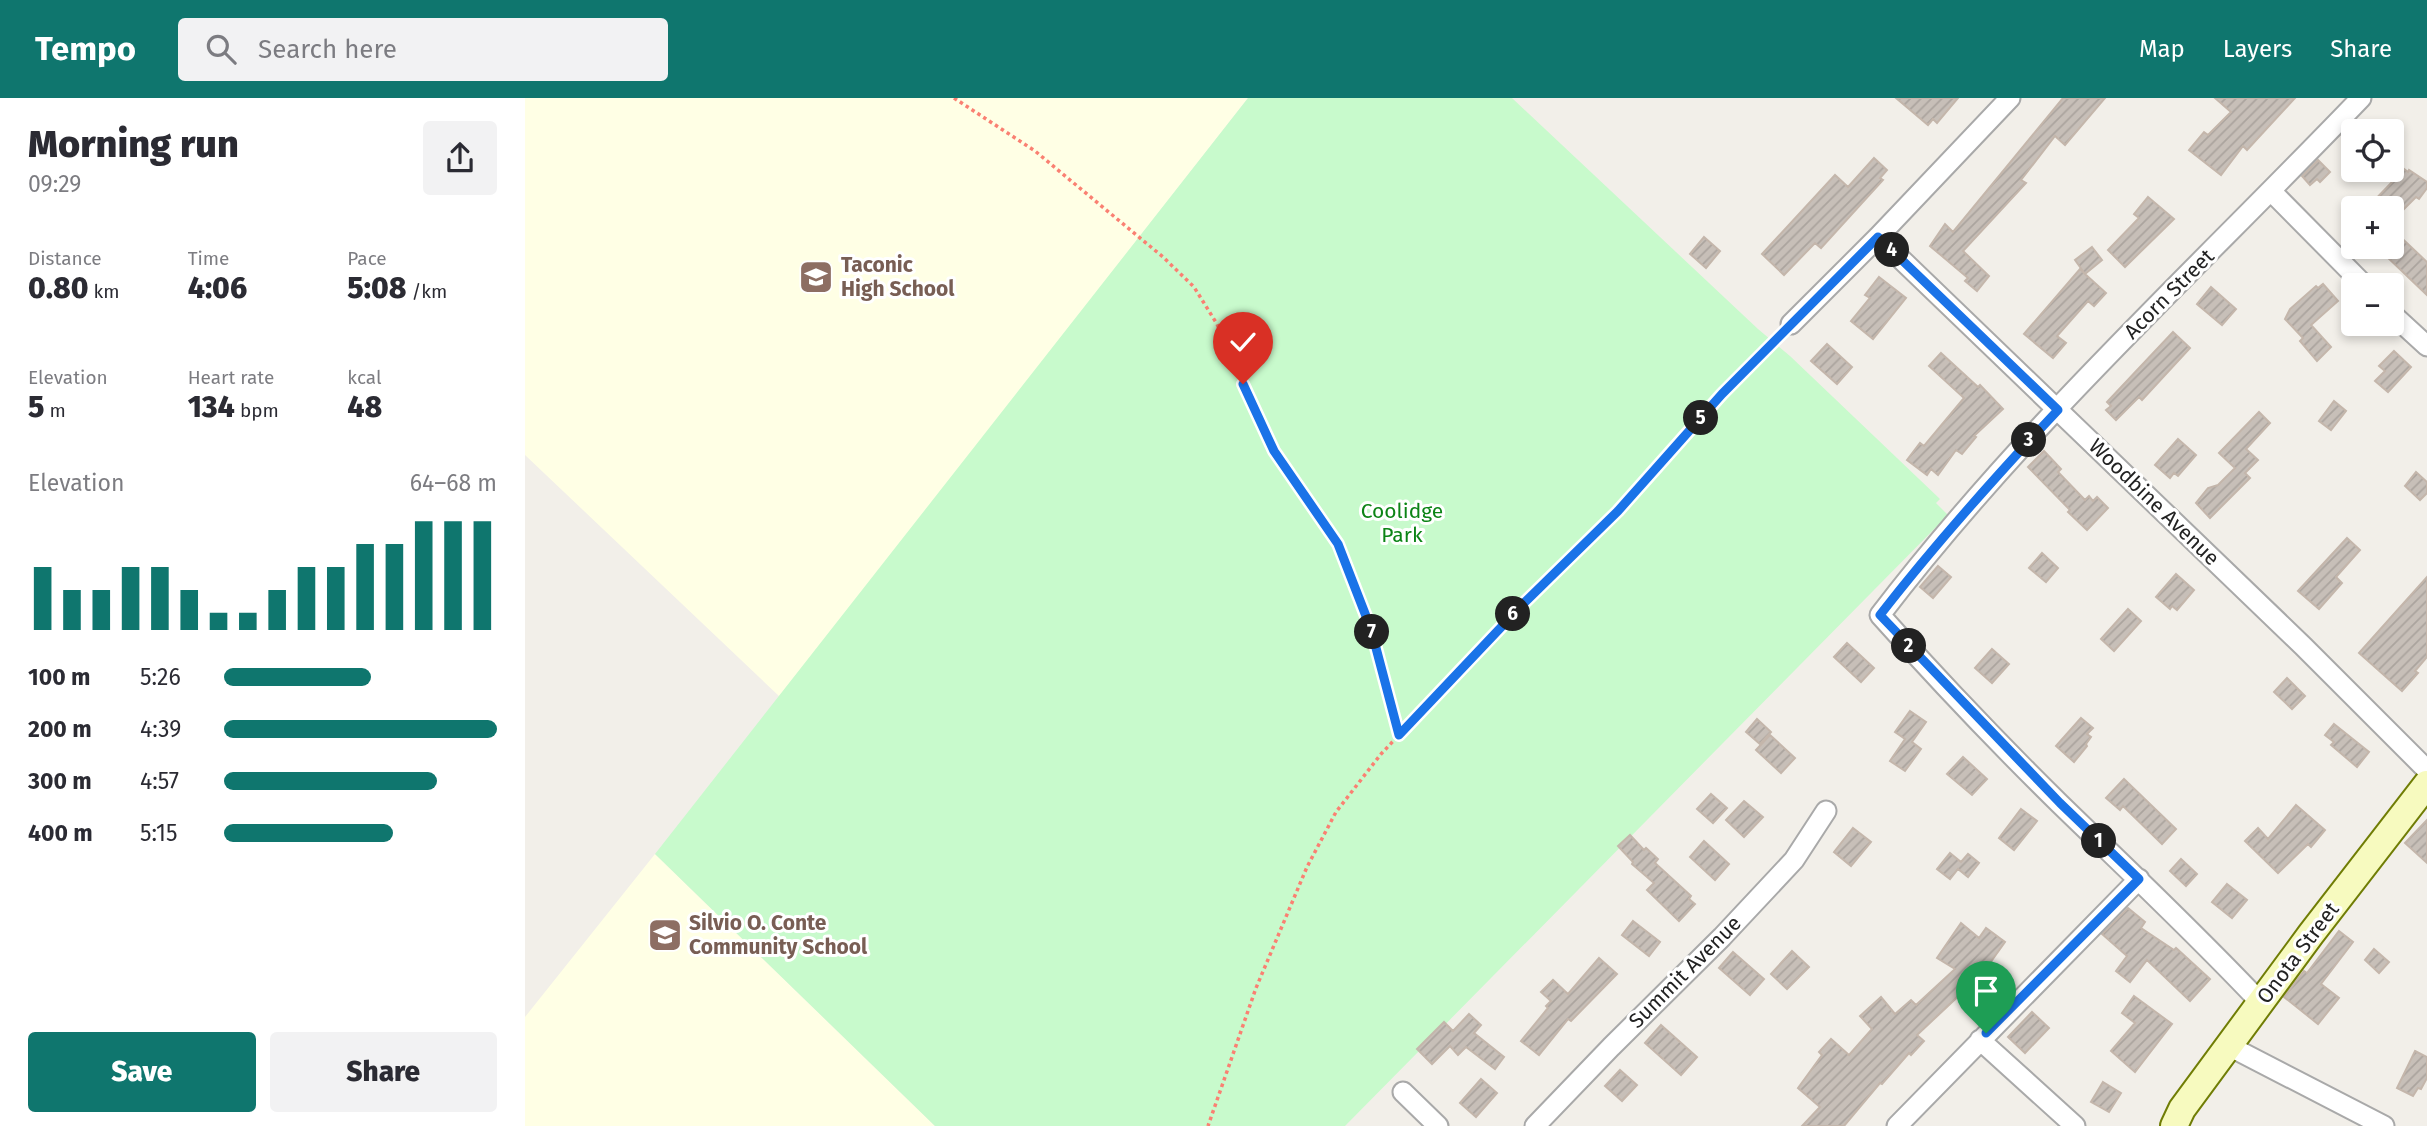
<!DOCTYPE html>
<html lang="en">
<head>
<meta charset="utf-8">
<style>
	body { margin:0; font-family:"Fira Sans",sans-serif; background:#f2f2f3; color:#2b2b33; height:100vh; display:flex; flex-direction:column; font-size:26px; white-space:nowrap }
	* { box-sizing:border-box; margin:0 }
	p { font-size:23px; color:#7c7c81 }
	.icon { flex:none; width:38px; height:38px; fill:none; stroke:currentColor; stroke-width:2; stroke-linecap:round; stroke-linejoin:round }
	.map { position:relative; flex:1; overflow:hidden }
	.drawer { display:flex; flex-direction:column; background:#fff; width:525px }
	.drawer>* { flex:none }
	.fabs { position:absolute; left:1816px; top:21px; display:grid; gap:14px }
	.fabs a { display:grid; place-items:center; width:63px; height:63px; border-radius:7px; background:#fff; box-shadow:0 4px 10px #0003; font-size:35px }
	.pin { position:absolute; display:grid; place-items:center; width:60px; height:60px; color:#fff; margin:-72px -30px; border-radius:50% 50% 50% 0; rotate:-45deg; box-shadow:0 0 7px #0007 }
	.pin .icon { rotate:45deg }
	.km { position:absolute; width:35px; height:35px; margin:-18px; border-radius:50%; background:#222; color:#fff; font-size:19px; line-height:35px; text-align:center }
	.round { display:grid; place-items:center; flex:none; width:74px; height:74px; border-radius:7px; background:#f2f2f3 }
	.head { display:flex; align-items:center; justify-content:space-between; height:119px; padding:0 28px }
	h1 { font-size:38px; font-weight:800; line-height:52px }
	.figures { display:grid; grid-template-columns:repeat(3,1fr); gap:10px; height:119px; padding:7px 28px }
	.figures div { display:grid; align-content:center }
	.figures b { font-size:30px; font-weight:800 }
	.figures small { font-size:19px; font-weight:400 }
	.figures p { font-size:19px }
	.chart { height:196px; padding:14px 28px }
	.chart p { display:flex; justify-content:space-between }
	.chart svg { width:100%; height:126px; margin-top:7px; stroke:#0f766e; stroke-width:6 }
	.cta { display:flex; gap:14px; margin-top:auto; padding:14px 28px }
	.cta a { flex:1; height:80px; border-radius:7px; background:#0f766e; color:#fff; font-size:28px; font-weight:800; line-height:80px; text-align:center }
	.cta a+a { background:#f2f2f3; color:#2b2b33 }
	ul { padding:0 28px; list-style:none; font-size:23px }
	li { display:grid; grid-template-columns:112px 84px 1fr; align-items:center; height:52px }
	li i { height:18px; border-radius:9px; background:#0f766e }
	header { display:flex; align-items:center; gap:42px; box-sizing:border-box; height:98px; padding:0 35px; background:#0f766e; color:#fff }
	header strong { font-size:33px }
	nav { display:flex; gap:38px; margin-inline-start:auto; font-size:24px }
	.search { width:490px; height:63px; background:#f2f2f3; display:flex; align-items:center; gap:18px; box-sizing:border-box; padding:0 24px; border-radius:7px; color:#7c7c81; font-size:26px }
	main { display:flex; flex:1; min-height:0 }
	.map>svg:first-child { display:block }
	.education { fill:#ffffe5 }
	.park { fill:#c8facc }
	.building { fill:url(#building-hatch); stroke:#c4b6ab; stroke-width:2 }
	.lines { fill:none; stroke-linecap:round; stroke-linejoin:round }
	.street-casing { stroke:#a9a9a9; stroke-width:23 }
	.secondary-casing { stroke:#707d05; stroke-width:30 }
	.path { stroke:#fa8072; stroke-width:3.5; stroke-dasharray:3.5 3.5; stroke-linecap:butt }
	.street { stroke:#fff; stroke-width:19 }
	.secondary { stroke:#f7fabf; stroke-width:26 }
	.route-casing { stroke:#fff; stroke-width:14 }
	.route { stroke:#1a73e8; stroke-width:9 }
	.labels { text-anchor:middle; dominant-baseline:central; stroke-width:6; stroke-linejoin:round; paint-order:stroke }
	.education-label { font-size:21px; font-weight:bold; fill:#785e54; stroke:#fff; text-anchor:start }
	.street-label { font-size:21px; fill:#222; stroke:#fff }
	.park-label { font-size:21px; fill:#0c8416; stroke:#fff }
</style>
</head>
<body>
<header>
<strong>Tempo</strong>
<div class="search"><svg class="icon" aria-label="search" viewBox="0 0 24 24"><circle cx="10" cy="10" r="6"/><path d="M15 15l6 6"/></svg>Search here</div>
<nav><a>Map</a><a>Layers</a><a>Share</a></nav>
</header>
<main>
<section class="drawer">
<div class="head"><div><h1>Morning run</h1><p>09:29</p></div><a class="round"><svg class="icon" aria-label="share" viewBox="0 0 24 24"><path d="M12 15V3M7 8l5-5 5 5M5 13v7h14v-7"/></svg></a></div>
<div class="figures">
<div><p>Distance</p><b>0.80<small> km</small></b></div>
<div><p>Time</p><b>4:06</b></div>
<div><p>Pace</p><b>5:08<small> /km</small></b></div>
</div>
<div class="figures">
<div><p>Elevation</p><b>5<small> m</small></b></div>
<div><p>Heart rate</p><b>134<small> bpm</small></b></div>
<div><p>kcal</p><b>48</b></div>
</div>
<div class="chart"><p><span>Elevation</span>64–68 m</p>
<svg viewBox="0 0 160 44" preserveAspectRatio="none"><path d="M5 44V22M15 44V30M25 44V30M35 44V22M45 44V22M55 44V30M65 44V38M75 44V38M85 44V30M95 44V22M105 44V22M115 44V14M125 44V14M135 44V6M145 44V6M155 44V6"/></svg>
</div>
<ul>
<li><b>100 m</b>5:26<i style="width:54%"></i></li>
<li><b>200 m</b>4:39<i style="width:100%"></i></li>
<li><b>300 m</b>4:57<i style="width:78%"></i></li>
<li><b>400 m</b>5:15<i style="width:62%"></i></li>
</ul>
<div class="cta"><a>Save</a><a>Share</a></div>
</section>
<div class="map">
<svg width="1902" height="1028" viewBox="0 0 1902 1028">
	<defs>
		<pattern id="building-hatch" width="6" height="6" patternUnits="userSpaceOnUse" patternTransform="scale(1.75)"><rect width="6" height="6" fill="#c7bfb8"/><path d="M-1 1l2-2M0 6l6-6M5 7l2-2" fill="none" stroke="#aba49e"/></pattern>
	</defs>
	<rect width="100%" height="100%" fill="#f2efe9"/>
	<path class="education" d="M 0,0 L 723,0 L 255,599 L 0,357 Z
		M 130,756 L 410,1028 L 0,1028 L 0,919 Z"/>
	<path class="park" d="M 723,0 L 987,0 L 1233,231 L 1265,258 L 1415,401 L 1411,405 L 1423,417 L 820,1028 L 410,1028 L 130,756 Z"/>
	<path class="building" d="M 1371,0 L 1433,0 L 1412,25 L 1408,21 L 1403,27 Z
		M 1538,0 L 1580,0 L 1540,47 L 1530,38 L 1496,82 L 1501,85 L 1438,153 L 1464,178 L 1452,193 L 1440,183 L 1443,180 L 1405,148 L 1420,126 L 1428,134 Z
		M 1690,0 L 1770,0 L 1722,52 L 1718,48 L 1696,77 L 1664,52 L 1679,34 L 1683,37 L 1706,14 Z
		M 1349,60 L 1362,72 L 1355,80 L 1358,82 L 1296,150 L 1290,145 L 1259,177 L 1237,156 L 1310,77 L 1323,89 Z
		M 1793,62 L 1805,74 L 1795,84 L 1792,81 L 1785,87 L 1777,78 Z
		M 1874,67 L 1883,74 L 1884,72 L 1902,84 L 1902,90 L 1894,101 L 1891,99 L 1867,123 L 1867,110 L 1842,110 L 1869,82 L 1864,78 Z
		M 1623,99 L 1649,121 L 1600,169 L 1583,152 L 1614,120 L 1609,116 Z
		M 1867,131 L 1902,164 L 1902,197 L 1859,156 L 1867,149 Z
		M 1179,139 L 1195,153 L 1181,170 L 1165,156 Z
		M 1567,149 L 1577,162 L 1560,176 L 1581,195 L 1569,208 L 1563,203 L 1532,238 L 1541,245 L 1528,260 L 1499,236 L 1555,171 L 1560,176 L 1550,162 Z
		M 1354,179 L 1381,200 L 1348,241 L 1326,223 L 1345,200 L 1340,197 Z
		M 1798,186 L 1813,203 L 1786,227 L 1806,249 L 1792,263 L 1775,243 L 1778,240 L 1760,221 L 1765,211 L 1791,188 L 1793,190 Z
		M 1686,189 L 1711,211 L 1697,227 L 1672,206 Z
		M 1648,234 L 1665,250 L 1617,302 L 1614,299 L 1591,322 L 1581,312 L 1586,308 L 1582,304 Z
		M 1302,246 L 1327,269 L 1312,286 L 1286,263 Z
		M 1869,253 L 1886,269 L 1863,294 L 1850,283 L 1860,273 L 1854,268 Z
		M 1416,255 L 1453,289 L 1455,287 L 1478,311 L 1449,338 L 1451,339 L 1437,356 L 1431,352 L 1413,377 L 1406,371 L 1402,377 L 1382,362 L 1395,345 L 1399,348 L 1439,300 L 1404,268 Z
		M 1809,303 L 1821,313 L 1806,332 L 1794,323 Z
		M 1734,314 L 1745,325 L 1721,351 L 1733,362 L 1720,375 L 1725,380 L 1685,420 L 1671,405 L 1683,390 L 1693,387 L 1710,370 L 1694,355 Z
		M 1653,341 L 1671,357 L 1653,378 L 1649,375 L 1645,380 L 1630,367 Z
		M 1519,353 L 1536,371 L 1533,374 L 1560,402 L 1564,398 L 1568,403 L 1572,399 L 1583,410 L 1562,432 L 1543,414 L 1545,412 L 1503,369 Z
		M 1891,374 L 1902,384 L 1902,395 L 1895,402 L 1880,388 Z
		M 1822,440 L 1835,452 L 1811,479 L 1817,485 L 1794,511 L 1773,493 Z
		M 1517,455 L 1533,470 L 1521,484 L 1504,470 Z
		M 1413,468 L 1426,479 L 1408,500 L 1395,489 Z
		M 1651,476 L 1669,492 L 1652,512 L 1647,508 L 1645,511 L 1631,499 Z
		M 1902,479 L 1902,559 L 1890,573 L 1893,575 L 1877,593 L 1834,555 Z
		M 1603,511 L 1616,523 L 1589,553 L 1576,541 Z
		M 1322,545 L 1349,570 L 1336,584 L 1309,559 Z
		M 1467,551 L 1484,566 L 1467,585 L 1450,570 Z
		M 1762,580 L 1780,598 L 1767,611 L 1749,594 Z
		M 1385,613 L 1401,624 L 1387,644 L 1396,651 L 1380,673 L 1365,663 L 1380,641 L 1370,634 Z
		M 1556,620 L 1568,630 L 1562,636 L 1566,639 L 1561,646 L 1562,648 L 1549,664 L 1531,648 Z
		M 1232,621 L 1246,634 L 1235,646 L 1221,634 Z
		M 1809,626 L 1844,654 L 1832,669 L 1806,647 L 1809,644 L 1800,637 Z
		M 1245,637 L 1270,660 L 1256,675 L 1231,652 Z
		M 1438,659 L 1462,681 L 1447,697 L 1422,676 Z
		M 1599,681 L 1651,731 L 1637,746 L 1598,708 L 1595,712 L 1581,700 Z
		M 1186,696 L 1202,710 L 1188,725 L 1172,711 Z
		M 1219,703 L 1238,719 L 1219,739 L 1201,722 Z
		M 1771,707 L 1800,732 L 1786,749 L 1783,746 L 1753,775 L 1720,743 L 1733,730 L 1743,741 Z
		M 1496,711 L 1512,723 L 1489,752 L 1474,740 Z
		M 1902,722 L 1902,765 L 1880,745 Z
		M 1328,730 L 1346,744 L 1326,768 L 1309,754 Z
		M 1105,737 L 1119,752 L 1121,750 L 1133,761 L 1130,765 L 1166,798 L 1164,801 L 1170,806 L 1154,823 L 1122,792 L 1129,785 L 1107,766 L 1108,764 L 1093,748 Z
		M 1179,743 L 1204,766 L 1190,782 L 1165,759 Z
		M 1425,755 L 1436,764 L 1443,756 L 1454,765 L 1443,779 L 1433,771 L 1425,781 L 1412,771 Z
		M 1656,761 L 1672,776 L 1661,788 L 1645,773 Z
		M 1702,786 L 1722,802 L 1707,820 L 1687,804 Z
		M 1603,810 L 1620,824 L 1616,830 L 1649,852 L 1651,850 L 1685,881 L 1665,903 L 1622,862 L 1605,884 L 1591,873 L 1602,858 L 1577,836 Z
		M 1108,823 L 1135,844 L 1124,858 L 1097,837 Z
		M 1436,825 L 1454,840 L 1461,830 L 1480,844 L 1455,879 L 1459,883 L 1446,898 L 1440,892 L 1392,937 L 1399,943 L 1386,957 L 1384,955 L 1357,986 L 1355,985 L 1319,1028 L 1277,1028 L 1295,1009 L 1273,990 L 1297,957 L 1294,954 L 1306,941 L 1324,957 L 1347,931 L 1335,918 L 1356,899 L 1370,916 L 1386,902 L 1391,907 L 1430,871 L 1412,860 Z
		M 1814,833 L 1828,844 L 1796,886 L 1814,900 L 1793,926 L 1759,899 L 1779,873 L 1782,875 Z
		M 1849,851 L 1864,864 L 1854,875 L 1840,862 Z
		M 1267,853 L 1284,869 L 1262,891 L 1246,876 Z
		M 1208,854 L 1239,881 L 1225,897 L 1194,870 Z
		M 1074,860 L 1092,876 L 1046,923 L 1043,921 L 1014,957 L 996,943 L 1023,910 L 1021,908 L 1026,903 L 1016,894 L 1028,882 L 1043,896 Z
		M 1609,898 L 1647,926 L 1610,974 L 1586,953 L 1610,925 L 1597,915 Z
		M 1507,914 L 1524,930 L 1500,955 L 1483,939 Z
		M 944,916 L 956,927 L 949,935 L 979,959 L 970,971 L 941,949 L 933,957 L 925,948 L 907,966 L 892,951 L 919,924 L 928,933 Z
		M 1136,927 L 1172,959 L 1156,977 L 1120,945 Z
		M 1890,953 L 1902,959 L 1902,980 L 1896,991 L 1893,990 L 1888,998 L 1872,990 Z
		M 1095,972 L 1112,987 L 1097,1003 L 1080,988 Z
		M 956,981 L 972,995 L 951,1019 L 935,1005 Z
		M 1578,984 L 1596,995 L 1584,1014 L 1566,1004 Z"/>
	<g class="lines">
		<g class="street-casing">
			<path id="street" d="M 1746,93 L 1839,187
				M 1353,139 L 1778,548 L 1902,672
				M 1867,216 L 1902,248
				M 1266,226 L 1353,139 L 1485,0
				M 1736,905 C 1671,836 1603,772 1535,706 C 1473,645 1413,582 1355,517 C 1498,330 1673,170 1836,0
				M 1455,942 L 1550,1028
				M 1704,948 L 1859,1028
				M 878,994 L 913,1028
				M 1010,1028 L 1086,949 L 1197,839 L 1269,762 L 1301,713
				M 1372,1028 L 1614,781"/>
		</g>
		<g class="secondary-casing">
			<path id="secondary" d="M 1649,1028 L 1657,1011 L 1786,836 L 1902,686"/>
		</g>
		<path class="path" d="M 429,0 L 510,53 L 638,159 L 669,189 L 692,226 L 749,353 L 813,446 L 846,531 L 874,637 L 856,656 L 811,714 L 782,769 L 731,890 L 683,1028
			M 874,637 L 998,506 L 1093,413 L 1197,296 L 1254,238"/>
		<use href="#street" class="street"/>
		<use href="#secondary" class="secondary"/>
	</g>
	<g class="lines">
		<g class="route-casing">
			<path id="route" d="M 718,286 L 749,353 L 813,446 L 846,531 L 874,637 L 998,506 L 1093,413 L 1197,296 L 1353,139 L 1533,312 C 1471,378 1411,445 1355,517 L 1535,705 L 1614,781 L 1461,935"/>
		</g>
		<use href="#route" class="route"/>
	</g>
	<defs>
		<g id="school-square" transform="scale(1.75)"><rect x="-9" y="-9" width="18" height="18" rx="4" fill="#8d6e63" stroke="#fff"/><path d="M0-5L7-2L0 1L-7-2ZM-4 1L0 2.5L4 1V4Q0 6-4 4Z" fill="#fff"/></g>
	</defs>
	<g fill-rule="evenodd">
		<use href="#school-square" x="291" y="179"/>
		<use href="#school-square" x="140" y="837"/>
	</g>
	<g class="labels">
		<g class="education-label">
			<text x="316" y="167">Taconic<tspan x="316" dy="24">High School</tspan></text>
			<text x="164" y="825">Silvio O. Conte<tspan x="164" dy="24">Community School</tspan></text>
		</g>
		<g class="street-label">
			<text transform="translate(1644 196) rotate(-45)">Acorn Street</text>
			<text transform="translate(1629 404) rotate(44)">Woodbine Avenue</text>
			<text transform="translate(1773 855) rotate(-53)">Onota Street</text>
			<text transform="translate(1160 874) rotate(-45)">Summit Avenue</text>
		</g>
		<g class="park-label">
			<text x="877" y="413">Coolidge<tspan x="877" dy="24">Park</tspan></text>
		</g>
	</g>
</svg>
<div class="fabs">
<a><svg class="icon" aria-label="locate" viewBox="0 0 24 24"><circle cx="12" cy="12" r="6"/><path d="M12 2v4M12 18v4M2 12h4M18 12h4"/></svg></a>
<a>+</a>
<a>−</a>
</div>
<div class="pin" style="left:1461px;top:935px;background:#1e9e55"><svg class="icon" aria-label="arrive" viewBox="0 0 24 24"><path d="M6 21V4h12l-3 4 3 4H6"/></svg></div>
<div class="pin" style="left:718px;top:286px;background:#d93025"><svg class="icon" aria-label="check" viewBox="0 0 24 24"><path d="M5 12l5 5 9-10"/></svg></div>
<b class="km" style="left:1574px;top:743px">1</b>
<b class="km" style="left:1384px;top:548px">2</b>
<b class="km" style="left:1504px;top:342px">3</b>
<b class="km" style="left:1367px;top:152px">4</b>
<b class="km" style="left:1176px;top:320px">5</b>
<b class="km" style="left:988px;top:516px">6</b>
<b class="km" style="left:847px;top:534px">7</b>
</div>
</main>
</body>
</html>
